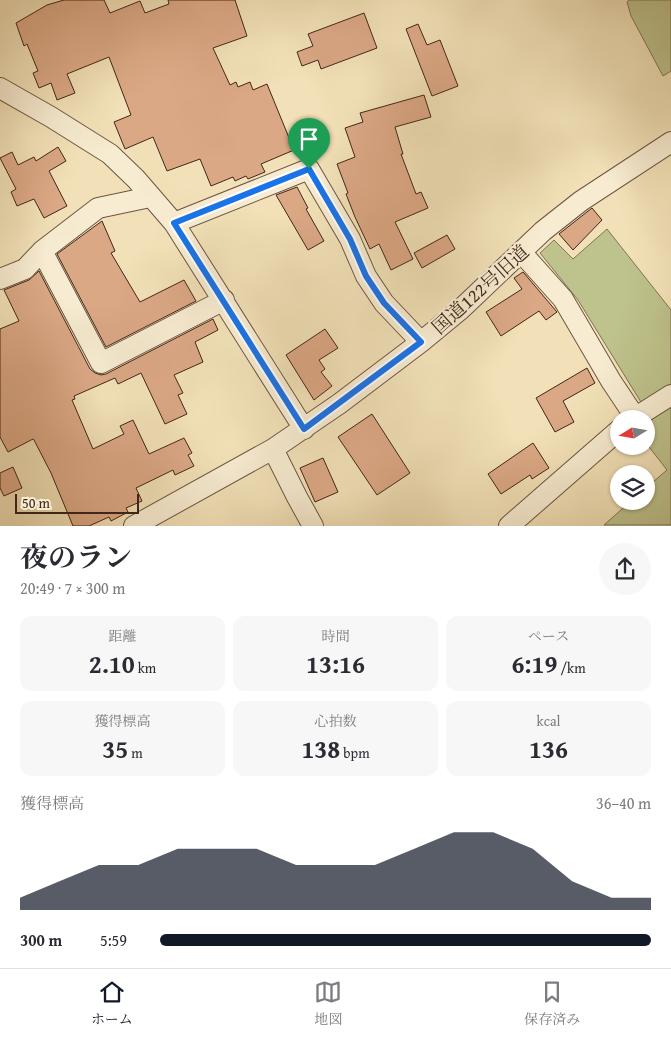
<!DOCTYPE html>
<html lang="ja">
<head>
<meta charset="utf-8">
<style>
	body { margin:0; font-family:"Gentium Book Plus","Noto Serif JP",serif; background:#f7f7f7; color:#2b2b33; height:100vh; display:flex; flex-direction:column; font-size:19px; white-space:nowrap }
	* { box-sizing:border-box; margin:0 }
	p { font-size:16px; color:#7c7c81 }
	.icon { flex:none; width:28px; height:28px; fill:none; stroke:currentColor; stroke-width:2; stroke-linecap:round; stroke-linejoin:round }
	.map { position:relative; height:526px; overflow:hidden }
	.panel { display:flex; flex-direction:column; background:#fff; flex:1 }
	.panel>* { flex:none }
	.needle { width:32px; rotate:259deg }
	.tools { position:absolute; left:610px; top:410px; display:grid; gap:10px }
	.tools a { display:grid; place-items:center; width:45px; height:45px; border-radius:50%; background:#fff; box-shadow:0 1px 4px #0004; font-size:25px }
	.scale { position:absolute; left:15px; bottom:12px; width:124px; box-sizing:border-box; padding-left:5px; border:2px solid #42261a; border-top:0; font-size:14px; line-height:18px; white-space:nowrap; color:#42261a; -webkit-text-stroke:4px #f7ecd1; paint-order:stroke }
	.pin { position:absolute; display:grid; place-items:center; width:42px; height:42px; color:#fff; margin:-51px -21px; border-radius:50% 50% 50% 0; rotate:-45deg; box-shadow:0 0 5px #0007 }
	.pin .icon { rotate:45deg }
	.round { display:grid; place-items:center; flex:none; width:52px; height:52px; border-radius:26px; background:#f7f7f7 }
	.overview { display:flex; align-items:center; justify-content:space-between; height:85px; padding:0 20px }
	h1 { font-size:28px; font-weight:700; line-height:38px }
	.metrics { display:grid; grid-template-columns:repeat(3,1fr); gap:8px; height:85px; padding:5px 20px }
	.metrics div { display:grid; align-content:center; border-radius:12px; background:#f7f7f7; text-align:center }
	.metrics b { font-size:25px; font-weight:700 }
	.metrics small { font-size:14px; font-weight:400 }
	.metrics p { font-size:14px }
	.chart { height:140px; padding:10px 20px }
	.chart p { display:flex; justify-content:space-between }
	.chart svg { width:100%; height:90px; margin-top:5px; fill:#111827; opacity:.7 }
	ul { padding:0 20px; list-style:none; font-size:16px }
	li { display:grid; grid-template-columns:80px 60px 1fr; align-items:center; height:38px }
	li i { height:12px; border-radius:6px; background:#111827 }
	.tabs { display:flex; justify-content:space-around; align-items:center; height:70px; border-top:1px solid #e1e1e2; background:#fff; font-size:14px; color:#7c7c81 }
	.tabs a { display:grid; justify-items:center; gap:2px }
	.tabs .active { color:#111827 }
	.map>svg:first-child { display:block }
	.green { fill:#bec28c; stroke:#807453 }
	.building { fill:#dba885; stroke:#42261a }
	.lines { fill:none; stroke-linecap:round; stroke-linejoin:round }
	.minor-casing { stroke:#6e5542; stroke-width:22 }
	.minor { stroke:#f7ecd1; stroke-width:20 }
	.route-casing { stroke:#fff; stroke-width:10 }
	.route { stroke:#1a73e8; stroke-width:6 }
	.labels { text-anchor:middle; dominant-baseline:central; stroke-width:4.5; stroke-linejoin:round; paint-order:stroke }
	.street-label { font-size:19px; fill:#42261a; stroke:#f7ecd1 }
</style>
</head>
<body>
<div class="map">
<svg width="671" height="526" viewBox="0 0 671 526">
	<rect width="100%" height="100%" fill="#f2e1b8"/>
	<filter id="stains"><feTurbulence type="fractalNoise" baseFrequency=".004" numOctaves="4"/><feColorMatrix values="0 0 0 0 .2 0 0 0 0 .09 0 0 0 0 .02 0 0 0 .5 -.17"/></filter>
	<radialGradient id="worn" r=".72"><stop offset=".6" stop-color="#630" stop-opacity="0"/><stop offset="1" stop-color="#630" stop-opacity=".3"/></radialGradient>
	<path class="green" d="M 629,0 L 671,0 L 671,71 L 663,76 L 631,16 L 627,2 Z
		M 607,229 L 671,310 L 671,525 L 604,525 L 631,501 L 646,501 L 646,488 L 667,470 L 646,443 L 646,424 L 652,420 L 578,300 L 540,253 L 554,240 L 573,259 Z"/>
	<path class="building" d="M 64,0 L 104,0 L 110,13 L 140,1 L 145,13 L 169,4 L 168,0 L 235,0 L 247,36 L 213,48 L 230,85 L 236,82 L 238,87 L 250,82 L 253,90 L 267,84 L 294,150 L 261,164 L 265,172 L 248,179 L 246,176 L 235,181 L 233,177 L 211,186 L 200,159 L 167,171 L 153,137 L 125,149 L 114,122 L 131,115 L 109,57 L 67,74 L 75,93 L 57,100 L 51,83 L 39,88 L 33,73 L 38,71 L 27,44 L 24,46 L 16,23 L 47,5 Z
		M 364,13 L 377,48 L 321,69 L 318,60 L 302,66 L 297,52 L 313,46 L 308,34 Z
		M 418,24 L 427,45 L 440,40 L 458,86 L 432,96 L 406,29 Z
		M 424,95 L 431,117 L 395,127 L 403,154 L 401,154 L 416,194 L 421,192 L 428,208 L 395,222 L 413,259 L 391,270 L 379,244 L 370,249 L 355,217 L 346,194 L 348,193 L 337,164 L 355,157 L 345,128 L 363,122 L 360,113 Z
		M 58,147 L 66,161 L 49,171 L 67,206 L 44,218 L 34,199 L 17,206 L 11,192 L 16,189 L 0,158 L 12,152 L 18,165 L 34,157 L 36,161 Z
		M 297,187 L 308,208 L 306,209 L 324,241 L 308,250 L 276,195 Z
		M 592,208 L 602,220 L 573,250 L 559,234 Z
		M 102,221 L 115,251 L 111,253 L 140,302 L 184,280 L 196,301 L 106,347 L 57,254 Z
		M 447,235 L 455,249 L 422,268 L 414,253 Z
		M 39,271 L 90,369 L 95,373 L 101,375 L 106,374 L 213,319 L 218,330 L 195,342 L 203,362 L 174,375 L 183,393 L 178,395 L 187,414 L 165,424 L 141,373 L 118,384 L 115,378 L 74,396 L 75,399 L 72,400 L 93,449 L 124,434 L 120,426 L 133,420 L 149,454 L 184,438 L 192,453 L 188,455 L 194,466 L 175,475 L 173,470 L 136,488 L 142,501 L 126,508 L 128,512 L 111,521 L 109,517 L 89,526 L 73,526 L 51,473 L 34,440 L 33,439 L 8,452 L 0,437 L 0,329 L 19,321 L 4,290 L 29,280 Z
		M 523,272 L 557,312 L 546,320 L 539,311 L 501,336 L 486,312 L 522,289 L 514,278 Z
		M 325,329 L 338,348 L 319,360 L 325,369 L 321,372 L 332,386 L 314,400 L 286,355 Z
		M 587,368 L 595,383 L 563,401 L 574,422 L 555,432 L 536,398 Z
		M 372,414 L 410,473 L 377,495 L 338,437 Z
		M 533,443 L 549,468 L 532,479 L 530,475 L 501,494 L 488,474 Z
		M 323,458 L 338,492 L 315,502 L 300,468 Z
		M 13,467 L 22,488 L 4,496 L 0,488 L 0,473 Z"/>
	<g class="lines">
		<g class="minor-casing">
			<path id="minor" d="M 0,88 L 51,117 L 110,154 L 136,179 L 174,223 L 304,429
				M 174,223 L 309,169 L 350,239 L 366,276 L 384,303 L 421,342
				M 42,251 L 101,363 L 224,300
				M 521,252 L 563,299 L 611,381 L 635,417
				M 0,279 L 25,269 L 42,251 L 98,208 L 150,197
				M 633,419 L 671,395
				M 273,449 L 297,497 L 313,526
				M 134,526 L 273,449 L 339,404 L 421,342 L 461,309 L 543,231 L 581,201 L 671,142
				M 509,526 L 619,430"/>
		</g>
		<use href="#minor" class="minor"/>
	</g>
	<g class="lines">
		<g class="route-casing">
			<path id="route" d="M 309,169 L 350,239 L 366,276 L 384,303 L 421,342 L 304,429 L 174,223 Z"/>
		</g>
		<use href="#route" class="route"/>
	</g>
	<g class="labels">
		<g class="street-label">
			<text transform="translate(480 289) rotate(-42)">国道122号旧道</text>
		</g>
	</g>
	<rect width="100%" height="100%" filter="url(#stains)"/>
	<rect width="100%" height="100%" fill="url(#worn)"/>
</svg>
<div class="tools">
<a><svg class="needle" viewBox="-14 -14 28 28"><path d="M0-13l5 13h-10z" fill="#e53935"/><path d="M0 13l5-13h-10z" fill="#7c7c81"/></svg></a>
<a><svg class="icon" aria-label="layers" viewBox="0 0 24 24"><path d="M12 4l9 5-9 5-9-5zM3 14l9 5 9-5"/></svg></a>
</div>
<div class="scale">50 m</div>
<div class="pin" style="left:309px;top:169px;background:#1e9e55"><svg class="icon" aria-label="arrive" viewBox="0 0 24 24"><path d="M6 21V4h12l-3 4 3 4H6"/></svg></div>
</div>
<section class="panel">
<div class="overview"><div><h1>夜のラン</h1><p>20:49 · 7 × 300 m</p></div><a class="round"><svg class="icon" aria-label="share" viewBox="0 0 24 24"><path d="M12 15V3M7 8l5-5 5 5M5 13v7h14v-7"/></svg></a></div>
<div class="metrics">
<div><p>距離</p><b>2.10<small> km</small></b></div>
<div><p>時間</p><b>13:16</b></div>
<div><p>ペース</p><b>6:19<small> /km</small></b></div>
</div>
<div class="metrics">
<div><p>獲得標高</p><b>35<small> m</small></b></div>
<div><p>心拍数</p><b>138<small> bpm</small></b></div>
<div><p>kcal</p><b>136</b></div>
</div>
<div class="chart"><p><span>獲得標高</span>36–40 m</p>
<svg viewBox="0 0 160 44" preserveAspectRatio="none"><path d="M0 44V38L10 30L20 22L30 22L40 14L50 14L60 14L70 22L80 22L90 22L100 14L110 6L120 6L130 14L140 30L150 38L160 38V44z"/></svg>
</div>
<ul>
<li><b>300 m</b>5:59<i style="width:100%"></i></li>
</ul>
</section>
<nav class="tabs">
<a class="active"><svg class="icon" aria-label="home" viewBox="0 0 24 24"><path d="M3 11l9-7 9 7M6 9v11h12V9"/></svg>ホーム</a>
<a><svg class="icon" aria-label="map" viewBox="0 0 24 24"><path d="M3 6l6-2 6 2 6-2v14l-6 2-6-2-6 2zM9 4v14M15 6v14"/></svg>地図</a>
<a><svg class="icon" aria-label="saved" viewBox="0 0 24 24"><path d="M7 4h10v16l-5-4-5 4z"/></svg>保存済み</a>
</nav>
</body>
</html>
